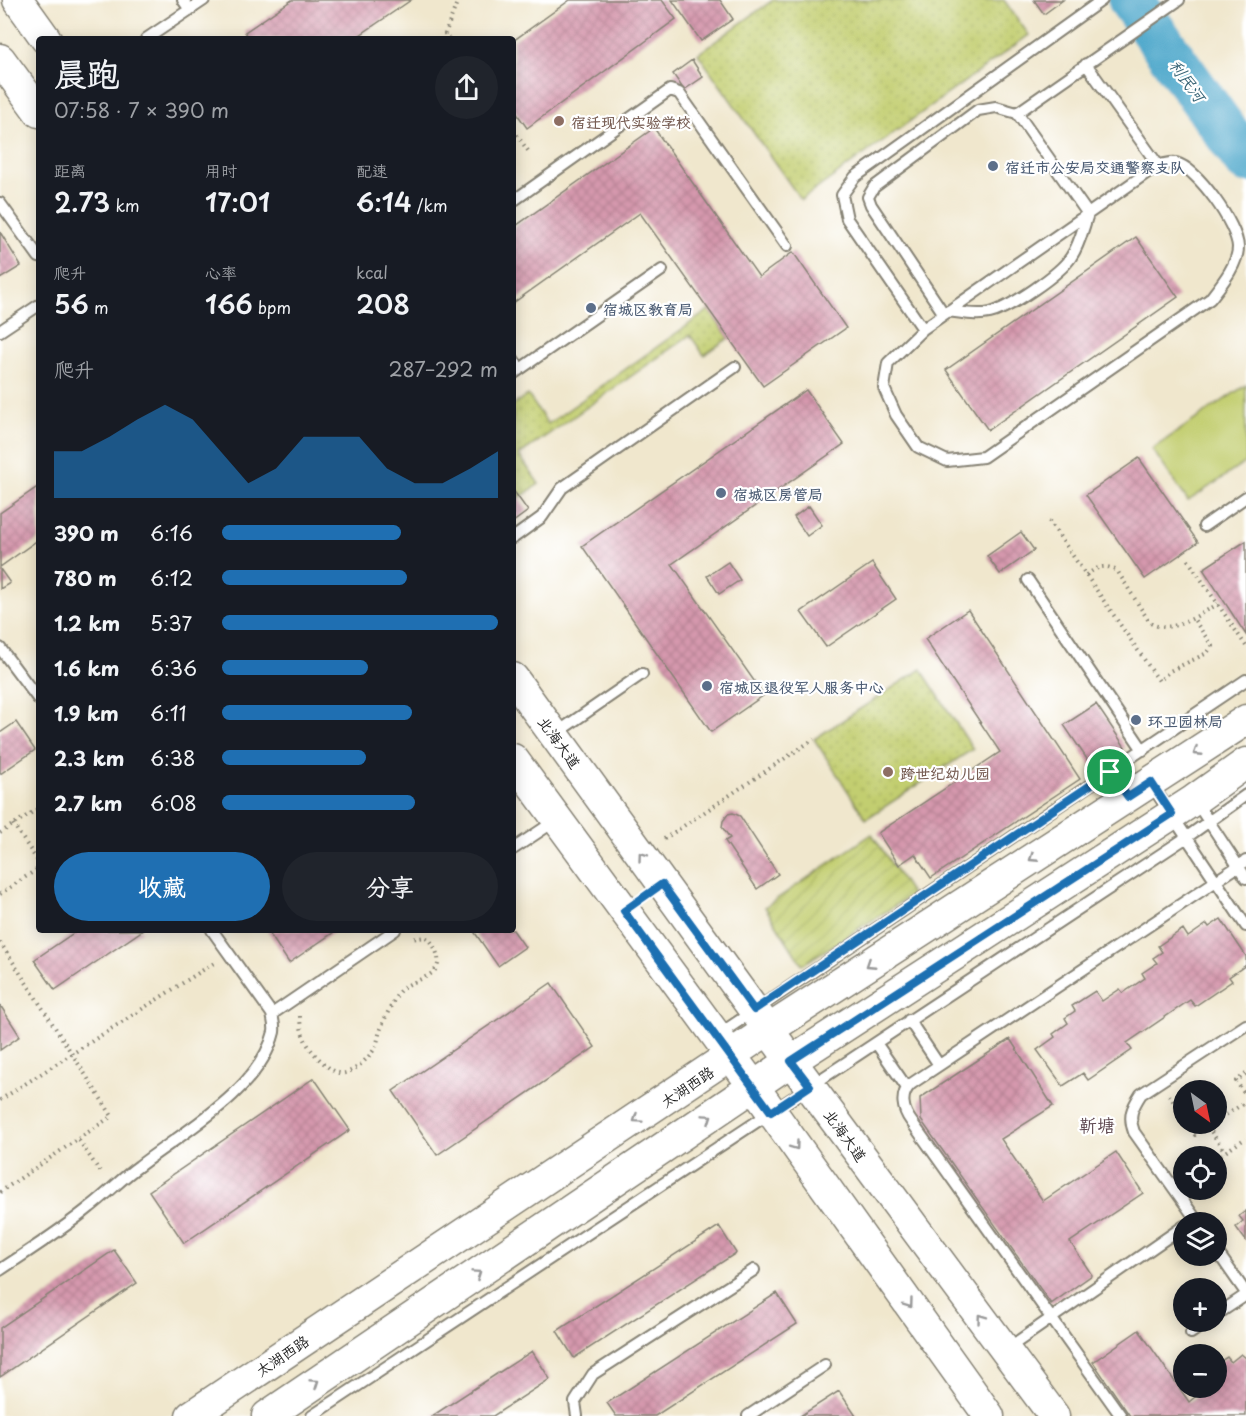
<!DOCTYPE html>
<html lang="zh">
<head>
<meta charset="utf-8">
<style>
	body { margin:0; font-family:"Playpen Sans","LXGW WenKai TC",sans-serif; background:#20242c; color:#f1f3f6; height:100vh; display:flex; flex-direction:column; font-size:22px; white-space:nowrap }
	* { box-sizing:border-box; margin:0 }
	p { font-size:20px; color:#9ea1a6 }
	.icon { flex:none; width:33px; height:33px; fill:none; stroke:currentColor; stroke-width:2; stroke-linecap:round; stroke-linejoin:round }
	.map { position:relative; flex:1; overflow:hidden }
	.details { position:absolute; left:36px; top:36px; width:480px; height:897px; display:flex; flex-direction:column; background:#171b24; border-radius:6px; box-shadow:0 3px 15px #0003 }
	.details>* { flex:none }
	.needle { width:39px; rotate:147deg }
	.fabs { position:absolute; left:1173px; top:1080px; display:grid; gap:12px }
	.fabs a { display:grid; place-items:center; width:54px; height:54px; border-radius:50%; background:#171b24; box-shadow:0 3px 15px #0003; font-size:30px }
	.pin { position:absolute; display:grid; place-items:center; width:51px; height:51px; color:#fff; margin:-26px; border:3px solid #fff; border-radius:50%; box-shadow:0 2px 6px #0007 }
	.round { display:grid; place-items:center; flex:none; width:63px; height:63px; border-radius:32px; background:#20242c }
	.summary { display:flex; align-items:center; justify-content:space-between; height:102px; padding:0 18px }
	h1 { font-size:33px; font-weight:600; line-height:45px }
	.stats { display:grid; grid-template-columns:repeat(3,1fr); gap:9px; height:102px; padding:6px 18px }
	.stats div { display:grid; align-content:center }
	.stats b { font-size:26px; font-weight:600 }
	.stats small { font-size:16px; font-weight:400 }
	.stats p { font-size:16px }
	.chart { height:168px; padding:12px 18px }
	.chart p { display:flex; justify-content:space-between }
	.chart svg { width:100%; height:108px; margin-top:6px; fill:#1f6fb2; opacity:.7 }
	.action { display:flex; gap:12px; margin-top:auto; padding:12px 18px }
	.action a { flex:1; height:69px; border-radius:36px; background:#1f6fb2; color:#fff; font-size:24px; font-weight:600; line-height:69px; text-align:center }
	.action a+a { background:#20242c; color:#f1f3f6 }
	ul { padding:0 18px; list-style:none; font-size:20px }
	li { display:grid; grid-template-columns:96px 72px 1fr; align-items:center; height:45px }
	li i { height:15px; border-radius:8px; background:#1f6fb2 }
	.map>svg:first-child { display:block }
	.grass { fill:url(#grass-dots); stroke:#6f7546; stroke-width:1.5 }
	.garden { fill:url(#garden-furrows); stroke:#6f7546; stroke-width:1.5 }
	.pitch { fill:#c2ce70; stroke:#6f7546; stroke-width:1.5 }
	.lines { fill:none; stroke-linecap:round; stroke-linejoin:round }
	.river { stroke:#4ea7cb; stroke-width:46 }
	.building { fill:url(#building-cross-hatch) }
	.lane-casing { stroke:#868274; stroke-width:14 }
	.secondary-casing { stroke:#868274; stroke-width:33 }
	.path { stroke:#868274; stroke-width:4; stroke-dasharray:1.5 4.5; stroke-linecap:butt }
	.lane { stroke:#fff; stroke-width:10 }
	.secondary { stroke:#fff; stroke-width:30 }
	.oneway { stroke:#999 }
	.route-casing { stroke:#fff; stroke-width:12 }
	.route { stroke:#1f6fb2; stroke-width:8 }
	.education-dot { fill:#8d6e63; stroke:#fff; stroke-width:2 }
	.service-dot { fill:#5c6f8a; stroke:#fff; stroke-width:2 }
	.labels { text-anchor:middle; dominant-baseline:central; stroke-width:4.5; stroke-linejoin:round; paint-order:stroke }
	.education-label { font-size:15px; font-weight:bold; fill:#785e54; stroke:#fff; text-anchor:start }
	.service-label { font-size:15px; font-weight:bold; fill:#4e5e75; stroke:#fff; text-anchor:start }
	.street-label { font-size:15px; fill:#1c1c1c; stroke:#fff }
	.water-label { font-size:16px; font-style:italic; fill:#356274; stroke:#fff }
	.quarter-label { font-size:18px; fill:#5d474f; stroke:#fff }
</style>
</head>
<body>
<div class="map">
<svg width="1246" height="1416" viewBox="0 0 1246 1416">
	<defs>
		<pattern id="grass-dots" width="8" height="8" patternUnits="userSpaceOnUse" patternTransform="scale(1.5)"><rect width="8" height="8" fill="#c2ce70"/><path d="M2 2h.1M6 6h.1" fill="none" stroke="#a6b060" stroke-width="1.8" stroke-linecap="round"/></pattern>
		<pattern id="garden-furrows" width="10" height="10" patternUnits="userSpaceOnUse" patternTransform="scale(1.5)"><rect width="10" height="10" fill="#c2ce70"/><path d="M-1 1l2-2M0 10L10 0M9 11l2-2" fill="none" stroke="#a6b060"/></pattern>
		<pattern id="building-cross-hatch" width="8" height="8" patternUnits="userSpaceOnUse" patternTransform="scale(1.5)"><rect width="8" height="8" fill="#d598ad"/><path d="M0 0l8 8M0 8l8-8" fill="none" stroke="#b68294"/></pattern>
	</defs>
	<rect width="100%" height="100%" fill="#fff"/>
	<filter id="ink" filterUnits="userSpaceOnUse"><feTurbulence type="fractalNoise" baseFrequency=".0167" numOctaves="2"/><feDisplacementMap in="SourceGraphic" scale="12" xChannelSelector="R" yChannelSelector="G"/><feConvolveMatrix kernelMatrix="1 2 1 2 8 2 1 2 1" color-interpolation-filters="sRGB"/></filter>
	<filter id="wash" filterUnits="userSpaceOnUse"><feTurbulence type="fractalNoise" baseFrequency=".008" numOctaves="4" result="noise"/><feDisplacementMap in="SourceGraphic" scale="24" xChannelSelector="R" yChannelSelector="G"/><feGaussianBlur stdDeviation="1.35" result="paint"/><feColorMatrix in="noise" values="0 0 0 0 0 0 0 0 0 0 0 0 0 0 0 0 0 1.4 0 .05"/><feComposite in="paint" operator="in"/></filter>
	<g filter="url(#wash)">
		<rect width="100%" height="100%" fill="#f0e7cd"/>
		<path class="grass" d="M 773,0 L 1004,0 L 1029,35 L 801,200 L 698,54 Z
			M 709,310 L 729,338 L 704,355 L 690,335 L 519,455 L 539,484 L 519,498 L 513,490 L 513,405 L 528,395 L 548,424 Z
			M 921,669 L 973,749 L 866,819 L 814,739 Z"/>
		<path class="garden" d="M 872,834 L 912,895 L 802,965 L 765,907 Z"/>
		<path class="pitch" d="M 1246,385 L 1246,462 L 1188,501 L 1152,449 Z"/>
		<g class="lines">
			<path class="river" d="M 1131,0 L 1246,160"/>
		</g>
		<g id="blocks">
			<path class="building" d="M 292,0 L 411,0 L 354,39 L 250,39 L 245,32 Z
				M 570,0 L 662,0 L 676,19 L 527,128 L 513,108 L 513,41 Z
				M 672,0 L 720,0 L 733,19 L 701,41 Z
				M 1034,0 L 1063,0 L 1044,14 Z
				M 692,60 L 703,77 L 684,90 L 673,74 Z
				M 654,128 L 759,277 L 793,252 L 846,328 L 763,386 L 640,213 L 513,303 L 513,228 Z
				M 0,232 L 21,266 L 0,279 Z
				M 1136,237 L 1178,297 L 988,430 L 946,370 Z
				M 806,390 L 844,444 L 672,564 L 764,695 L 711,732 L 582,546 Z
				M 1139,458 L 1198,542 L 1145,579 L 1086,495 Z
				M 39,486 L 39,539 L 0,567 L 0,513 Z
				M 513,490 L 528,511 L 513,522 Z
				M 809,506 L 822,525 L 807,536 L 794,517 Z
				M 1021,532 L 1034,550 L 1000,574 L 987,556 Z
				M 1246,541 L 1246,635 L 1203,569 Z
				M 728,562 L 740,580 L 719,594 L 707,576 Z
				M 872,563 L 896,599 L 826,647 L 801,612 Z
				M 0,569 L 10,583 L 0,589 Z
				M 968,610 L 1080,779 L 931,878 L 915,854 L 899,865 L 878,833 L 1000,752 L 925,639 Z
				M 1096,704 L 1125,747 L 1093,768 L 1064,725 Z
				M 16,722 L 35,750 L 0,774 L 0,733 Z
				M 733,813 L 740,816 L 778,874 L 757,889 L 725,841 L 730,838 L 722,827 L 723,821 L 728,814 Z
				M 1221,919 L 1246,956 L 1246,965 L 1229,977 L 1232,981 L 1195,1006 L 1190,1000 L 1127,1043 L 1132,1050 L 1088,1080 L 1083,1073 L 1063,1086 L 1037,1050 L 1055,1037 L 1053,1034 L 1068,1023 L 1065,1018 L 1075,1011 L 1072,1006 L 1095,991 L 1102,1001 L 1120,989 L 1123,993 L 1145,978 L 1142,973 L 1157,963 L 1153,958 L 1162,952 L 1158,946 L 1183,929 L 1188,937 L 1207,924 L 1209,927 Z
				M 78,930 L 143,930 L 55,990 L 34,960 Z
				M 267,930 L 337,930 L 289,963 Z
				M 473,930 L 513,930 L 525,947 L 498,966 Z
				M 551,983 L 595,1047 L 437,1155 L 393,1091 Z
				M 0,1005 L 20,1036 L 0,1050 Z
				M 1010,1039 L 1053,1106 L 1001,1139 L 1043,1201 L 1116,1152 L 1143,1193 L 1070,1242 L 1092,1275 L 1051,1304 L 921,1120 L 920,1098 Z
				M 314,1078 L 350,1130 L 184,1243 L 149,1191 Z
				M 1246,1211 L 1246,1241 L 1236,1227 L 1243,1221 L 1239,1216 Z
				M 719,1226 L 736,1253 L 574,1358 L 557,1331 Z
				M 114,1250 L 137,1283 L 0,1377 L 0,1328 Z
				M 777,1293 L 797,1324 L 655,1416 L 616,1416 L 607,1403 Z
				M 1139,1330 L 1189,1402 L 1201,1392 L 1197,1388 L 1216,1388 L 1216,1364 L 1227,1357 L 1231,1362 L 1241,1354 L 1246,1358 L 1246,1416 L 1130,1416 L 1093,1362 Z
				M 532,1351 L 550,1379 L 493,1416 L 432,1416 Z
				M 839,1391 L 856,1416 L 800,1416 Z"/>
		</g>
	</g>
	<g filter="url(#ink)">
		<use href="#blocks" fill-opacity="0" stroke="#868274" stroke-width="1.5"/>
		<g class="lines">
			<g class="lane-casing">
				<path id="lane" d="M 183,0 L 190,10
					M 146,39 L 204,0
					M 1086,64 L 1158,165
					M 513,201 L 670,90 L 679,93 L 787,246
					M 0,203 L 39,257
					M 948,311 C 962,313 977,316 990,313 C 1010,308 1060,274 1071,257 C 1080,244 1083,228 1088,214 L 1017,113
					M 944,314 L 871,205 L 868,197 L 874,187 L 978,110 L 996,107 L 1017,113 L 1179,0
					M 923,329 L 888,363 L 884,388 L 896,415 L 918,447 L 947,461 L 983,457 L 1210,299 C 1220,286 1238,265 1238,247 C 1237,225 1198,169 1176,163 C 1171,162 1163,165 1158,165 L 923,329 L 847,219 L 842,195 L 855,177 L 1102,0
					M 0,331 L 39,305
					M 513,359 L 520,369
					M 513,374 L 662,270
					M 1204,526 L 1246,497
					M 513,538 L 542,517 L 562,488 L 735,367
					M 1028,580 L 1143,750
					M 0,648 L 39,700
					M 555,734 L 642,674
					M 1151,784 L 1246,926
					M 1196,802 L 1246,878
					M 513,849 L 555,821
					M 272,1014 L 395,930
					M 909,1020 L 939,1065
					M 718,1035 L 1246,680
					M 876,1043 L 907,1088
					M 1195,1218 L 1134,1132 C 1128,1116 1132,1108 1141,1094 L 1246,1025
					M 1216,1250 L 1246,1293
					M 0,1270 C 30,1250 62,1230 90,1207 C 107,1194 122,1178 139,1166 C 183,1132 260,1090 274,1032 C 275,1026 273,1020 272,1014 L 212,930
					M 1216,1315 L 1246,1295
					M 1191,1333 L 1207,1322
					M 1007,1349 L 1184,1226
					M 312,1416 L 1187,837 L 1246,795
					M 577,1416 L 575,1402 L 593,1374 L 754,1270
					M 748,1416 L 825,1365
					M 1121,1416 L 911,1121 C 903,1110 899,1095 911,1084 L 1246,861"/>
			</g>
			<g class="secondary-casing">
				<path id="secondary" d="M 18,0 L 46,39
					M 0,59 L 39,112
					M 513,678 L 791,1061 L 1054,1416
					M 513,759 L 754,1087 L 989,1416
					M 191,1416 L 768,1030 L 1246,720
					M 267,1416 L 791,1061 L 1194,800 L 1246,763"/>
			</g>
			<path class="path" d="M 449,39 L 445,34 L 458,0
				M 513,130 L 529,152
				M 1049,521 L 1159,681 L 1170,671 L 1207,653 L 1212,646 L 1193,618
				M 1188,560 L 1246,646
				M 1086,575 C 1098,567 1105,563 1118,572 L 1150,623 C 1172,635 1198,615 1218,604
				M 13,824 L 39,863
				M 0,833 L 39,808
				M 664,839 L 814,739
				M 0,894 L 39,868
				M 0,942 L 112,1116 L 78,1139
				M 300,1016 C 300,1034 307,1047 320,1060 C 326,1065 331,1071 339,1073 C 351,1076 369,1058 375,1048 C 378,1043 378,1036 380,1031 C 385,1018 391,1005 398,993 C 409,977 448,980 436,951 C 433,944 431,940 425,937 L 411,939
				M 1246,1074 L 1236,1081 L 1246,1096
				M 1169,1095 L 1184,1117
				M 0,1100 L 214,963
				M 1216,1121 L 1246,1102
				M 1188,1124 L 1195,1135 L 1213,1124
				M 1208,1127 L 1225,1152
				M 1216,1158 L 1246,1138
				M 0,1192 L 78,1139 L 101,1173"/>
			<use href="#lane" class="lane"/>
			<use href="#secondary" class="secondary"/>
		</g>
		<defs><path id="oneway-chevron" d="M-2-3.5L2.5 0L-2 3.5" fill="none" stroke-width="1.6" stroke-linecap="round" stroke-linejoin="round" transform="scale(1.5)"/></defs>
		<g class="oneway">
			<use href="#oneway-chevron" transform="translate(1197 752) rotate(147)"/>
			<use href="#oneway-chevron" transform="translate(642 856) rotate(-126)"/>
			<use href="#oneway-chevron" transform="translate(1033 858) rotate(147)"/>
			<use href="#oneway-chevron" transform="translate(870 964) rotate(147)"/>
			<use href="#oneway-chevron" transform="translate(708 1118) rotate(-34)"/>
			<use href="#oneway-chevron" transform="translate(637 1119) rotate(146)"/>
			<use href="#oneway-chevron" transform="translate(795 1146) rotate(54)"/>
			<use href="#oneway-chevron" transform="translate(477 1274) rotate(-34)"/>
			<use href="#oneway-chevron" transform="translate(909 1304) rotate(54)"/>
			<use href="#oneway-chevron" transform="translate(981 1318) rotate(-126)"/>
			<use href="#oneway-chevron" transform="translate(315 1383) rotate(-34)"/>
		</g>
	</g>
	<g class="lines" filter="url(#ink)">
		<g class="route-casing">
			<path id="route" d="M 1110,772 L 1128,797 L 1151,782 L 1172,814 L 791,1061 L 810,1086 L 771,1112 L 624,911 L 662,884 L 754,1010 Z"/>
		</g>
		<use href="#route" class="route"/>
	</g>
	<g class="education-dot">
		<circle cx="559" cy="121" r="6"/>
		<circle cx="888" cy="772" r="6"/>
	</g>
	<g class="service-dot">
		<circle cx="993" cy="166" r="6"/>
		<circle cx="591" cy="308" r="6"/>
		<circle cx="721" cy="493" r="6"/>
		<circle cx="707" cy="686" r="6"/>
		<circle cx="1136" cy="720" r="6"/>
	</g>
	<g class="labels">
		<g class="education-label">
			<text x="571" y="121">宿迁现代实验学校</text>
			<text x="900" y="772">跨世纪幼儿园</text>
		</g>
		<g class="service-label">
			<text x="1005" y="166">宿迁市公安局交通警察支队</text>
			<text x="603" y="308">宿城区教育局</text>
			<text x="733" y="493">宿城区房管局</text>
			<text x="719" y="686">宿城区退役军人服务中心</text>
			<text x="1148" y="720">环卫园林局</text>
		</g>
		<g class="street-label">
			<text transform="translate(560 742) rotate(54)">北海大道</text>
			<text transform="translate(687 1086) rotate(-34)">太湖西路</text>
			<text transform="translate(846 1135) rotate(54)">北海大道</text>
			<text transform="translate(282 1355) rotate(-34)">太湖西路</text>
		</g>
		<g class="water-label">
			<text transform="translate(1188 80) rotate(54)">利民河</text>
		</g>
		<g class="quarter-label">
			<text x="1097" y="1124">靳塘</text>
		</g>
	</g>
</svg>
<div class="fabs">
<a><svg class="needle" viewBox="-14 -14 28 28"><path d="M0-13l5 13h-10z" fill="#e53935"/><path d="M0 13l5-13h-10z" fill="#9ea1a6"/></svg></a>
<a><svg class="icon" aria-label="locate" viewBox="0 0 24 24"><circle cx="12" cy="12" r="6"/><path d="M12 2v4M12 18v4M2 12h4M18 12h4"/></svg></a>
<a><svg class="icon" aria-label="layers" viewBox="0 0 24 24"><path d="M12 4l9 5-9 5-9-5zM3 14l9 5 9-5"/></svg></a>
<a>+</a>
<a>−</a>
</div>
<div class="pin" style="left:1110px;top:772px;background:#1e9e55"><svg class="icon" aria-label="arrive" viewBox="0 0 24 24"><path d="M6 21V4h12l-3 4 3 4H6"/></svg></div>
<section class="details">
<div class="summary"><div><h1>晨跑</h1><p>07:58 · 7 × 390 m</p></div><a class="round"><svg class="icon" aria-label="share" viewBox="0 0 24 24"><path d="M12 15V3M7 8l5-5 5 5M5 13v7h14v-7"/></svg></a></div>
<div class="stats">
<div><p>距离</p><b>2.73<small> km</small></b></div>
<div><p>用时</p><b>17:01</b></div>
<div><p>配速</p><b>6:14<small> /km</small></b></div>
</div>
<div class="stats">
<div><p>爬升</p><b>56<small> m</small></b></div>
<div><p>心率</p><b>166<small> bpm</small></b></div>
<div><p>kcal</p><b>208</b></div>
</div>
<div class="chart"><p><span>爬升</span>287–292 m</p>
<svg viewBox="0 0 160 44" preserveAspectRatio="none"><path d="M0 44V25L10 25L20 19L30 12L40 6L50 12L60 25L70 38L80 32L90 19L100 19L110 19L120 32L130 38L140 38L150 32L160 25V44z"/></svg>
</div>
<ul>
<li><b>390 m</b>6:16<i style="width:65%"></i></li>
<li><b>780 m</b>6:12<i style="width:67%"></i></li>
<li><b>1.2 km</b>5:37<i style="width:100%"></i></li>
<li><b>1.6 km</b>6:36<i style="width:53%"></i></li>
<li><b>1.9 km</b>6:11<i style="width:69%"></i></li>
<li><b>2.3 km</b>6:38<i style="width:52%"></i></li>
<li><b>2.7 km</b>6:08<i style="width:70%"></i></li>
</ul>
<div class="action"><a>收藏</a><a>分享</a></div>
</section>
</div>
</body>
</html>
